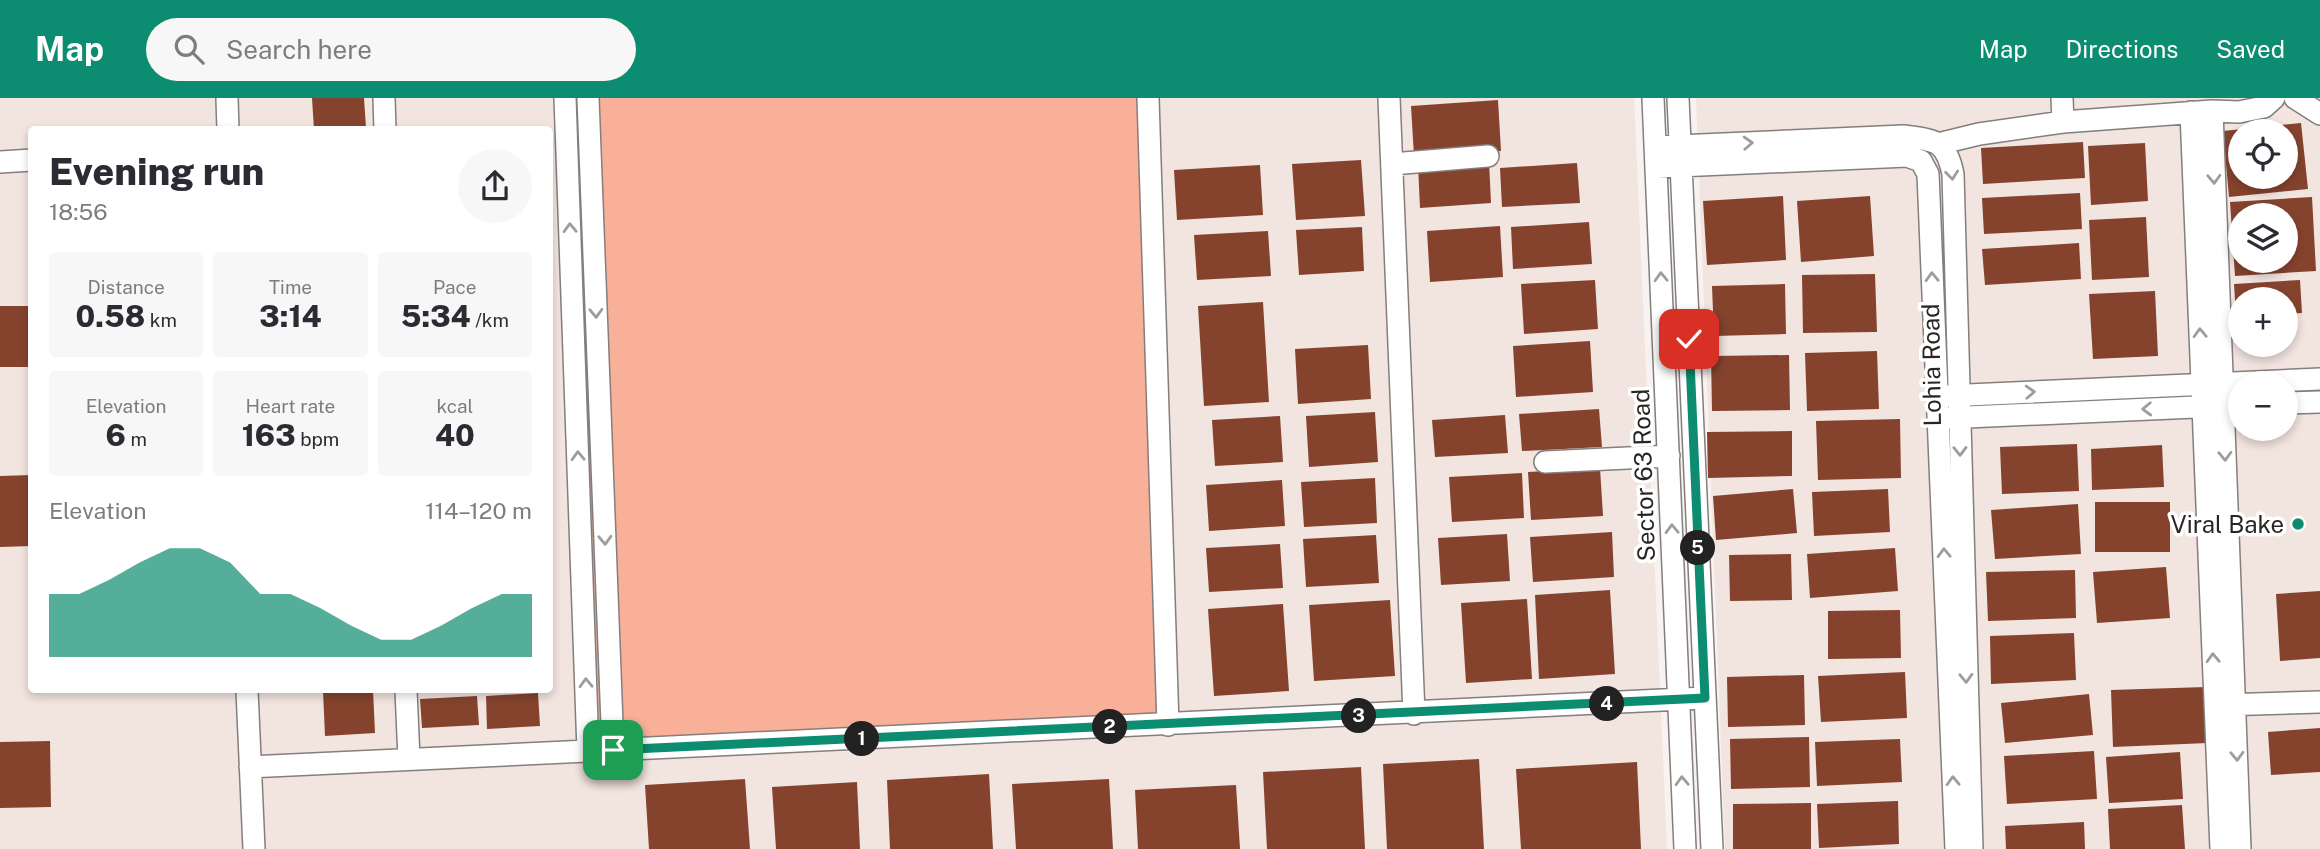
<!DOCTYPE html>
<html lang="en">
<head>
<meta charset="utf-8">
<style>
	body { margin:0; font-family:"Public Sans",sans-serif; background:#f7f7f7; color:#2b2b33; height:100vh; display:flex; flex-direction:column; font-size:26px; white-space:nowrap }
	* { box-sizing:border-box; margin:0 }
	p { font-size:23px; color:#7c7c81 }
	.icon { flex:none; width:38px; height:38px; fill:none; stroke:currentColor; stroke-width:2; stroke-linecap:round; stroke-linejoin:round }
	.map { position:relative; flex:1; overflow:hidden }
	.side { position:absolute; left:28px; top:28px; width:525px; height:567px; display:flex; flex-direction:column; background:#fff; border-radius:7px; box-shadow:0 4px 10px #0003 }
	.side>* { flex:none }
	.fabs { position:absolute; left:2228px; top:21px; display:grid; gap:14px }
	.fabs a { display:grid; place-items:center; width:70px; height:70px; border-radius:50%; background:#fff; box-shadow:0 4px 10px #0003; font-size:35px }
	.pin { position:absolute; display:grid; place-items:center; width:60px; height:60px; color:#fff; margin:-30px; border-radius:14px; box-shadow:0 4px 10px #0006 }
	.km { position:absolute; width:35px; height:35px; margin:-18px; border-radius:50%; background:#222; color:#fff; font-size:19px; line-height:35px; text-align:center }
	.round { display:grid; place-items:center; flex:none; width:74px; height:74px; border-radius:37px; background:#f7f7f7 }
	.overview { display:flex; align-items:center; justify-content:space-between; height:119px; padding:0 21px }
	h1 { font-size:38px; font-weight:800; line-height:52px }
	.metrics { display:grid; grid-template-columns:repeat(3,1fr); gap:10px; height:119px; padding:7px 21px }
	.metrics div { display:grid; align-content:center; border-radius:7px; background:#f7f7f7; text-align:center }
	.metrics b { font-size:30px; font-weight:800 }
	.metrics small { font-size:19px; font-weight:400 }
	.metrics p { font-size:19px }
	.chart { height:196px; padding:14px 21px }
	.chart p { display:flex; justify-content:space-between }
	.chart svg { width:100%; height:126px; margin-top:7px; fill:#0c8c70; opacity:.7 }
	header { display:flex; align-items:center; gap:42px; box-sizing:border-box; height:98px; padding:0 35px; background:#0c8c70; color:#fff }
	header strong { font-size:33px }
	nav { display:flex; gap:38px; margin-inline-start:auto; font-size:24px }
	.search { width:490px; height:63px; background:#f7f7f7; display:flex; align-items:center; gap:18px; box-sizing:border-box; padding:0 24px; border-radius:38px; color:#7c7c81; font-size:26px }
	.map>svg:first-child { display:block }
	.built { fill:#f2e4df; fill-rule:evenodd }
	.green { fill:#f9b099 }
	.building { fill:#85432e; fill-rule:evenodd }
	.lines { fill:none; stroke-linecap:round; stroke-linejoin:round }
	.minor-casing { stroke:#847e7d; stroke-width:24 }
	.minor { stroke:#fff; stroke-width:21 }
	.oneway { stroke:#9e9d9d }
	.route-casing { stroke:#fff; stroke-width:14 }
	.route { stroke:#0c8c70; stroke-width:9 }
	.poi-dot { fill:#0c8c70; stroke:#fff; stroke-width:2.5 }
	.labels { text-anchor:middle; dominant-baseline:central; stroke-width:7; stroke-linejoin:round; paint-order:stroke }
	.street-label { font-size:24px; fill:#282625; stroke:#fff }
	.poi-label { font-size:24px; fill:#282625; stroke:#fff; text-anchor:end }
</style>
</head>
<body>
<header>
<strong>Map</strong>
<div class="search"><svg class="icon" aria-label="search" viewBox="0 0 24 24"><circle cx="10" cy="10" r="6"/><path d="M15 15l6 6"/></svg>Search here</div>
<nav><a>Map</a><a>Directions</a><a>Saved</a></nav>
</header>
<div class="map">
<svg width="2320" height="751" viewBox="0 0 2320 751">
	<rect width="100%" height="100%" fill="#f8f2f0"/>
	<path class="built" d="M 0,0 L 1634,0 L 1667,751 L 0,751 ZM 32,32 L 550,32 L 550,592 L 32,592 Z
		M 1696,0 L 2320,0 L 2320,751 L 1725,751 ZM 2240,33 L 2286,33 L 2286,79 L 2240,79 ZM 2240,117 L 2286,117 L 2286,163 L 2240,163 ZM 2240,201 L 2286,201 L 2286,247 L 2240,247 ZM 2240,285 L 2286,285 L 2286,331 L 2240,331 Z"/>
	<path class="green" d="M 582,0 L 1148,0 L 1168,627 L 588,653 Z"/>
	<path class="building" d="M 312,0 L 364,0 L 366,30 L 314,32 Z
		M 1498,2 L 1501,53 L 1414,58 L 1411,8 Z
		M 2301,25 L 2308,91 L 2229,99 L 2223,33 ZM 2240,33 L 2286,33 L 2286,79 L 2240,79 Z
		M 2083,44 L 2085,80 L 1983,86 L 1981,50 Z
		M 2145,45 L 2148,103 L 2091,107 L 2088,48 Z
		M 1361,62 L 1365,118 L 1296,122 L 1292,66 Z
		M 1489,63 L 1491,105 L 1420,110 L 1418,67 Z
		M 1577,65 L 1580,105 L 1502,109 L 1500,70 Z
		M 1260,67 L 1263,117 L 1177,122 L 1174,72 Z
		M 2080,95 L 2082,131 L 1984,136 L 1982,100 Z
		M 1783,98 L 1786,162 L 1707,167 L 1703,103 Z
		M 1870,98 L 1874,158 L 1801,164 L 1797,103 Z
		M 2312,99 L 2316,173 L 2235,178 L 2230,104 ZM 2240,117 L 2286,117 L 2286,163 L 2240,163 Z
		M 2146,119 L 2149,179 L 2092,182 L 2089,122 Z
		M 1589,124 L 1592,166 L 1513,171 L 1511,129 Z
		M 1500,128 L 1503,179 L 1430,184 L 1427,133 Z
		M 1362,129 L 1364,173 L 1299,177 L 1296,132 Z
		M 1268,133 L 1271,178 L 1197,182 L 1194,137 Z
		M 2079,145 L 2081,181 L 1985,187 L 1982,151 Z
		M 1875,176 L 1877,234 L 1803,235 L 1802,177 Z
		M 1595,182 L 1598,231 L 1524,236 L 1521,186 Z
		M 2300,182 L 2302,215 L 2286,216 L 2286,201 L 2240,201 L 2240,219 L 2236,219 L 2234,186 Z
		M 1785,186 L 1786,236 L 1714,238 L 1712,188 Z
		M 2155,193 L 2158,258 L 2093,261 L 2089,196 Z
		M 1263,204 L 1269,304 L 1204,308 L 1198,208 Z
		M 0,208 L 32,208 L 32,269 L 0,269 Z
		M 1590,243 L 1593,294 L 1516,299 L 1513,248 Z
		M 1368,247 L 1371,301 L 1298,306 L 1295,251 Z
		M 1877,253 L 1879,311 L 1807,313 L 1805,255 Z
		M 1789,257 L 1790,312 L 1712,313 L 1711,258 Z
		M 1599,311 L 1602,349 L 1522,353 L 1519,316 Z
		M 1375,314 L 1378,364 L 1309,369 L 1306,318 Z
		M 1505,317 L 1508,355 L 1435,359 L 1432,322 Z
		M 1280,318 L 1283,364 L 1215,368 L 1212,322 Z
		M 1900,321 L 1901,380 L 1818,382 L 1816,323 Z
		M 1792,333 L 1792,378 L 1708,380 L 1707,334 Z
		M 2077,346 L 2079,393 L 2002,396 L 2000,349 Z
		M 2162,347 L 2164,389 L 2092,392 L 2091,351 Z
		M 1600,370 L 1603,418 L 1531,422 L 1528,374 Z
		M 1522,375 L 1524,420 L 1452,424 L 1449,379 Z
		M 32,377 L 32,448 L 0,449 L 0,378 Z
		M 1375,380 L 1377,425 L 1304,429 L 1301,384 Z
		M 1282,382 L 1285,428 L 1209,433 L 1206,387 Z
		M 1793,391 L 1797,435 L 1716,442 L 1713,398 Z
		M 1888,391 L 1890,434 L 1814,438 L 1812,394 Z
		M 2095,404 L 2170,404 L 2170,454 L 2095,454 Z
		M 2078,406 L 2081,456 L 1995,461 L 1991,412 Z
		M 1612,434 L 1614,479 L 1533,484 L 1530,439 Z
		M 1507,436 L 1510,483 L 1441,487 L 1438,440 Z
		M 1376,437 L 1379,485 L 1306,489 L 1303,441 Z
		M 1280,446 L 1283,490 L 1209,494 L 1206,450 Z
		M 1895,450 L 1898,493 L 1810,500 L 1807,456 Z
		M 1791,456 L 1792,502 L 1730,503 L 1729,457 Z
		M 2166,469 L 2170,520 L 2097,525 L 2093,474 Z
		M 2075,472 L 2076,520 L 1988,523 L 1986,474 Z
		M 1610,492 L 1615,576 L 1539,581 L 1535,497 Z
		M 2320,493 L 2320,560 L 2280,563 L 2276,496 Z
		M 1527,501 L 1532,581 L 1466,585 L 1461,505 Z
		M 1390,502 L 1395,578 L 1314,583 L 1309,507 Z
		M 1283,506 L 1289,593 L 1214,598 L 1208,511 Z
		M 1900,512 L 1901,560 L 1828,561 L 1828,513 Z
		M 2074,535 L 2076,582 L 1991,586 L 1990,538 Z
		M 1905,574 L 1907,620 L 1821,624 L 1818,578 Z
		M 1804,577 L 1805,627 L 1728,629 L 1727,579 Z
		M 2206,589 L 2208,645 L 2113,649 L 2111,592 Z
		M 373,592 L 375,635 L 325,638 L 323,593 Z
		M 538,595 L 540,628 L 487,631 L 486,598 Z
		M 2089,596 L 2093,637 L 2005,645 L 2001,605 Z
		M 477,598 L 479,627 L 422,630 L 420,601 Z
		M 2320,630 L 2320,674 L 2271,677 L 2268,634 Z
		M 1809,639 L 1810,689 L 1731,691 L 1730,641 Z
		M 1900,641 L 1902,684 L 1817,688 L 1815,644 Z
		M 50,643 L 51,709 L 0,710 L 0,644 Z
		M 2094,653 L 2097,701 L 2007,706 L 2004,658 Z
		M 2180,654 L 2183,701 L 2109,705 L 2106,659 Z
		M 1479,661 L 1484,751 L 1387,751 L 1383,666 Z
		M 1637,664 L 1641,751 L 1521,751 L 1516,671 Z
		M 1361,669 L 1365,751 L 1267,751 L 1263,674 Z
		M 989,676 L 993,751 L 890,751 L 887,682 Z
		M 745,681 L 750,751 L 649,751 L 645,687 Z
		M 1109,681 L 1113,751 L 1016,751 L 1012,686 Z
		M 857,684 L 860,751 L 776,751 L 772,689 Z
		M 1236,687 L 1240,751 L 1138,751 L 1135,692 Z
		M 1898,703 L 1899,746 L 1819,750 L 1817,706 Z
		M 1811,705 L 1811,751 L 1733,751 L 1733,706 Z
		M 2182,707 L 2185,751 L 2110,751 L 2108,711 Z
		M 2084,724 L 2085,751 L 2006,751 L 2005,728 Z"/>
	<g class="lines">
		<g class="minor-casing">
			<path id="minor" d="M 227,0 L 228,32
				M 384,0 L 385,32
				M 565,0 L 588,653
				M 588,0 L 613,652
				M 1148,0 L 1168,627
				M 1389,0 L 1414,616
				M 1653,0 L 1685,751
				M 1678,0 L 1712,751
				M 2062,0 L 2063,24
				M 2295,0 L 2320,16
				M 2212,13 L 2240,751
				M 2191,14 L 2221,751
				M 1938,46 L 1979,36 L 2063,24 L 2212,13 L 2239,14 L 2264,9 L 2274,0
				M 1655,49 L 1903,38 C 1934,42 1946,41 1953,76 L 1972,751
				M 0,64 L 32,62
				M 1392,66 L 1488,58
				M 1656,69 L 1907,58 L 1921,63 L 1928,76 L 1956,751
				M 1946,298 L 2320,281
				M 2286,305 L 2320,304
				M 1945,320 L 2240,307
				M 1545,364 L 1669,358
				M 247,592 L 254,751
				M 406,592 L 409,661
				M 2221,607 L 2320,604
				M 250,669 L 1705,600"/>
		</g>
		<use href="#minor" class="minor"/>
	</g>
	<defs><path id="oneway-chevron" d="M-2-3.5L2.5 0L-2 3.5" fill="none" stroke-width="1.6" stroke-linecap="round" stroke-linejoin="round" transform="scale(1.75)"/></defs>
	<g class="oneway">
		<use href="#oneway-chevron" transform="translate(1748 45) rotate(-3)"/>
		<use href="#oneway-chevron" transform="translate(1952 77) rotate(84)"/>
		<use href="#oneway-chevron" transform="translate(2214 81) rotate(88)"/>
		<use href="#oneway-chevron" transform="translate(570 130) rotate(-92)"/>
		<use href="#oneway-chevron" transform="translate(1661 179) rotate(-92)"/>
		<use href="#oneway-chevron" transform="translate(1932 179) rotate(-92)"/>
		<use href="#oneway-chevron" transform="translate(596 215) rotate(88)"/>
		<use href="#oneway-chevron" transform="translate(2200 235) rotate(-92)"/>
		<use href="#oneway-chevron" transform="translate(2030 294) rotate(-3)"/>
		<use href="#oneway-chevron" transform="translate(2147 311) rotate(178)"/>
		<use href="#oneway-chevron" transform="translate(1960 353) rotate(89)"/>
		<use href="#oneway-chevron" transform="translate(578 358) rotate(-92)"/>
		<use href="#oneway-chevron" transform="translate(2225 358) rotate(88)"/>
		<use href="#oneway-chevron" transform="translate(1672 431) rotate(-92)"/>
		<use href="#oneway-chevron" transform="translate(605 442) rotate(88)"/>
		<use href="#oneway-chevron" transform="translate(1944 455) rotate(-92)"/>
		<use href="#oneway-chevron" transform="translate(2213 560) rotate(-92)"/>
		<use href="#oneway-chevron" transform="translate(1966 580) rotate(88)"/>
		<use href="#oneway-chevron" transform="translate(586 585) rotate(-92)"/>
		<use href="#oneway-chevron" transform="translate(2237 658) rotate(88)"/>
		<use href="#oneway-chevron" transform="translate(1682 683) rotate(-92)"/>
		<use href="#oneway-chevron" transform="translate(1953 683) rotate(-92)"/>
	</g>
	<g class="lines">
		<g class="route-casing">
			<path id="route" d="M 613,652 L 1705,600 L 1689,241"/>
		</g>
		<use href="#route" class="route"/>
	</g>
	<circle class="poi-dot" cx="2298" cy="426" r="7"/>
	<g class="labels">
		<g class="street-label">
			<text transform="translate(1931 267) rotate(-91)">Lohia Road</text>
			<text transform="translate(1643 377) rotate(-92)">Sector 63 Road</text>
		</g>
		<g class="poi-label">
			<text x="2284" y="426">Viral Bake</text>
		</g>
	</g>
</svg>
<div class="fabs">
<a><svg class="icon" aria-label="locate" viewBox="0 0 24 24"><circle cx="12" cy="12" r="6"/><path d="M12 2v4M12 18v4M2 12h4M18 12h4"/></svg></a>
<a><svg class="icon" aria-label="layers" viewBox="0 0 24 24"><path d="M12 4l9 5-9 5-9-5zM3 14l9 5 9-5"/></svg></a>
<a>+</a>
<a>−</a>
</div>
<div class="pin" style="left:613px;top:652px;background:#1e9e55"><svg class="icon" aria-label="arrive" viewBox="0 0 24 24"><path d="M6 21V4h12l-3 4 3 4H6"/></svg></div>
<div class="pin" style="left:1689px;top:241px;background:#d93025"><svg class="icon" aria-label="check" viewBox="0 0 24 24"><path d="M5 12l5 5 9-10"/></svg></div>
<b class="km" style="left:862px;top:641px">1</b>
<b class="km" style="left:1110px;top:629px">2</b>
<b class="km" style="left:1359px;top:618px">3</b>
<b class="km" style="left:1607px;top:606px">4</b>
<b class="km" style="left:1698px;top:450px">5</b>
<section class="side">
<div class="overview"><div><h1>Evening run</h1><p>18:56</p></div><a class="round"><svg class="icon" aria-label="share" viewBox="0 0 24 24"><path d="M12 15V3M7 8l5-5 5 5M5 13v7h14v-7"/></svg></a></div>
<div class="metrics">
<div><p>Distance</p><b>0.58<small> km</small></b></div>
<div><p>Time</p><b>3:14</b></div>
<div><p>Pace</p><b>5:34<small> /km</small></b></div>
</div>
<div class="metrics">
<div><p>Elevation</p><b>6<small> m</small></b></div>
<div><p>Heart rate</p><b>163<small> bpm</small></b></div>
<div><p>kcal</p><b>40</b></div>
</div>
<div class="chart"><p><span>Elevation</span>114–120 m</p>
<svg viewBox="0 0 160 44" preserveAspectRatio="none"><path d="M0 44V22L10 22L20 17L30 11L40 6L50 6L60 11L70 22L80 22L90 27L100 33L110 38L120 38L130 33L140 27L150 22L160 22V44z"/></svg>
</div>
</section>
</div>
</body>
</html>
